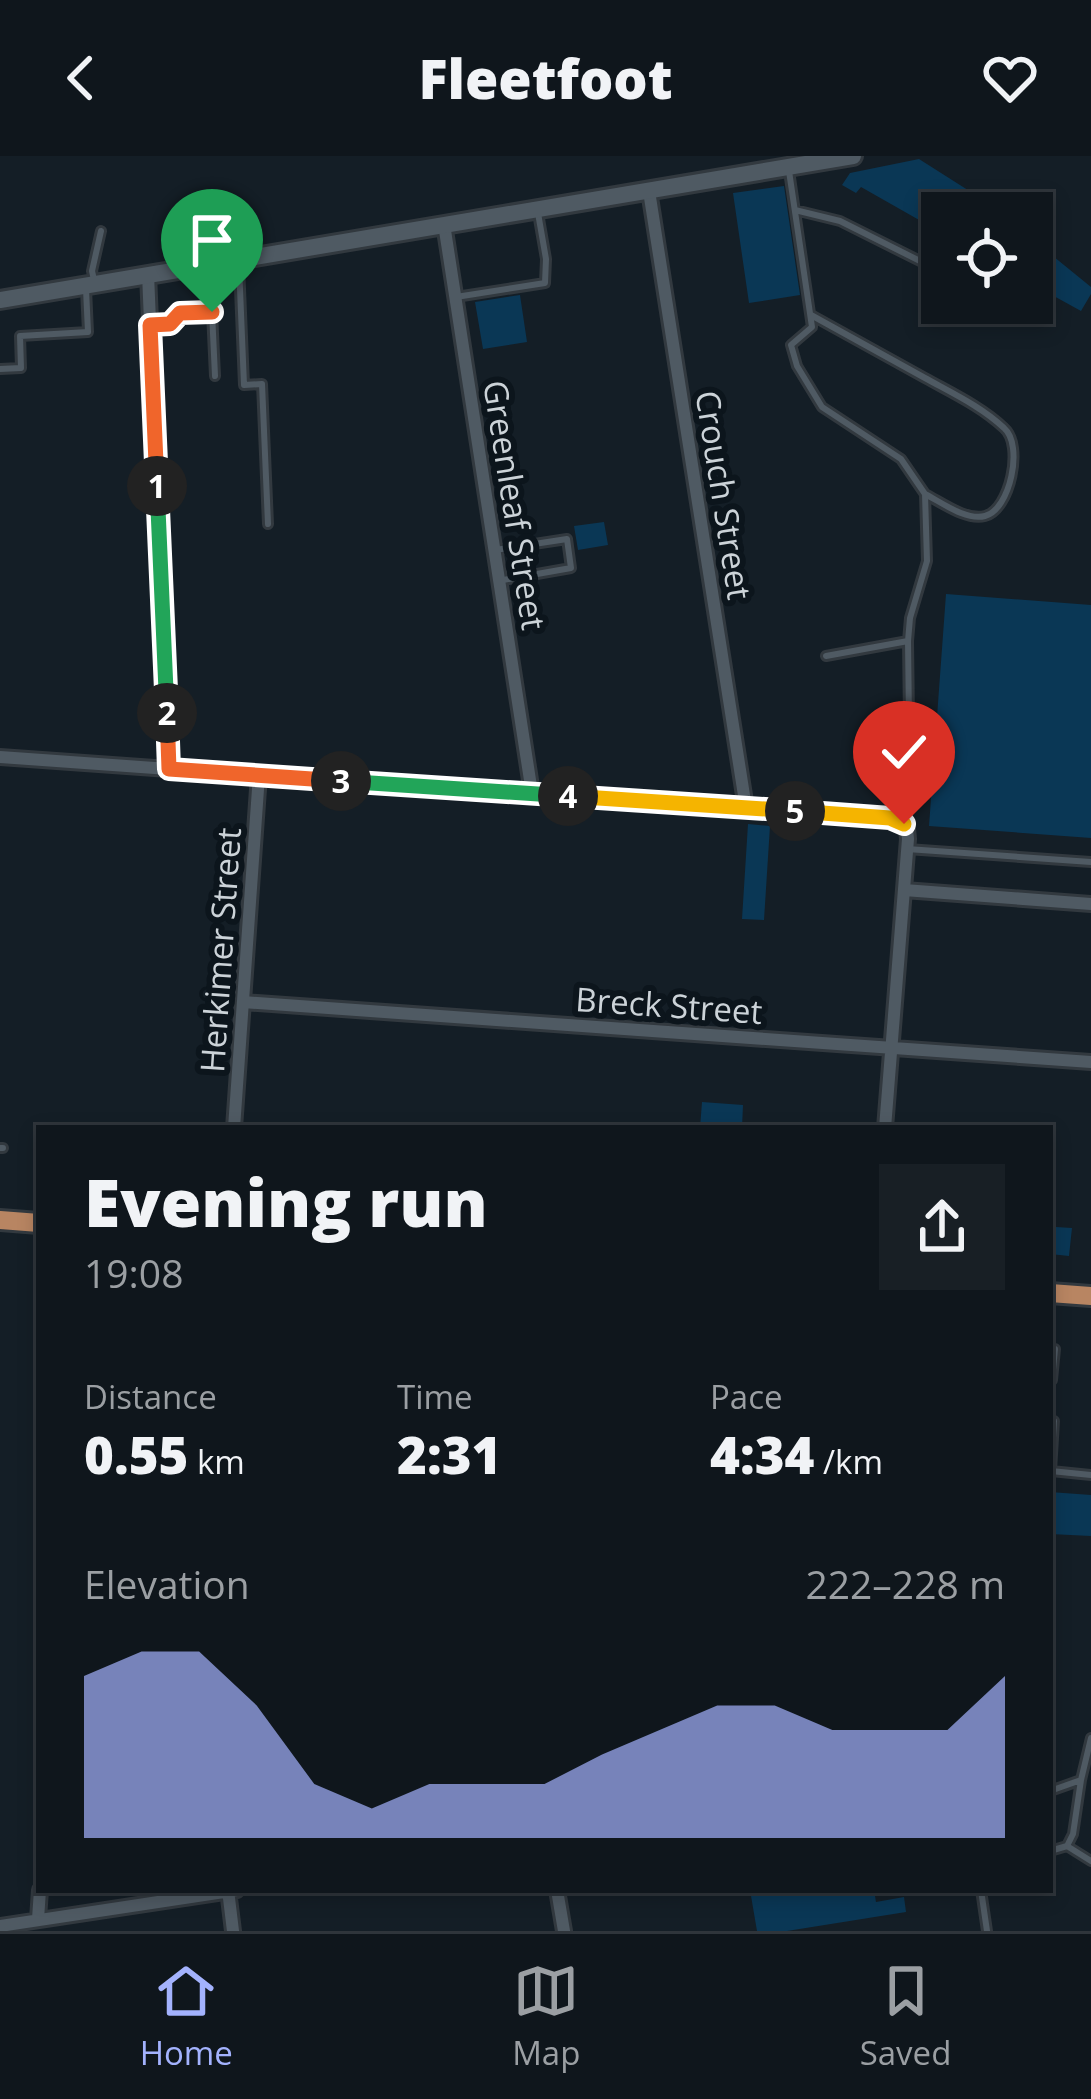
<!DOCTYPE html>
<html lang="en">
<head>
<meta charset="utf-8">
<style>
	body { margin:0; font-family:"Open Sans",sans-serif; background:#181f25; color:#f1f3f6; height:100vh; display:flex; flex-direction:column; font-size:45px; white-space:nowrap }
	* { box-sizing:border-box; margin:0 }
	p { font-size:39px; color:#9b9fa3 }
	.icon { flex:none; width:66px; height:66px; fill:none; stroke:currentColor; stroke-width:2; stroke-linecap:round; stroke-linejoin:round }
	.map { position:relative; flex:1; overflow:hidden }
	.details { position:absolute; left:36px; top:969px; width:1017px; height:768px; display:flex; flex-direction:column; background:#0f161c; border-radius:0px; box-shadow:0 6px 18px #0003,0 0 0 3px #2f353b }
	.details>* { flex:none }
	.controls { position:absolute; left:921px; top:36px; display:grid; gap:24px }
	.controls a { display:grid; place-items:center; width:132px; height:132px; border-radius:0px; background:#0f161c; box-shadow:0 6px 18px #0003,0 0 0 3px #2f353b; font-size:60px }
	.pin { position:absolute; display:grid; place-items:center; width:102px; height:102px; color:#fff; margin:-123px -51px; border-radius:50% 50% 50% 0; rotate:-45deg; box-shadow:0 0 12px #0007 }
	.pin .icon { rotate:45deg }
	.km { position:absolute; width:60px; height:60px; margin:-30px; border-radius:50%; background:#222; color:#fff; font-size:33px; line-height:60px; text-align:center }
	.round { display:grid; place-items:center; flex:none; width:126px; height:126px; border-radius:0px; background:#181f25 }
	.headline { display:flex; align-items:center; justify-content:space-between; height:204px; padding:0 48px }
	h1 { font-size:66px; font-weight:800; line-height:90px }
	.figures { display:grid; grid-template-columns:repeat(3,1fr); gap:18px; height:204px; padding:12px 48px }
	.figures div { display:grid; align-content:center }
	.figures b { font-size:51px; font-weight:800 }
	.figures small { font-size:33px; font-weight:400 }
	.figures p { font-size:33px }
	.chart { height:336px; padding:24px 48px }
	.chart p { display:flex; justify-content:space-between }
	.chart svg { width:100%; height:216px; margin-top:12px; fill:#a3b2fd; opacity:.7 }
	header { display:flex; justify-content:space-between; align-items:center; height:156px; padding:0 48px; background:#0f161c; font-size:54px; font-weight:800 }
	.tabs { display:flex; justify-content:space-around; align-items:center; height:168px; border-top:3px solid #2f353b; background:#0f161c; font-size:33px; color:#9b9fa3 }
	.tabs a { display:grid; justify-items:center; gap:6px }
	.tabs .active { color:#a3b2fd }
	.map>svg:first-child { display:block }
	.building { fill:#0a3755 }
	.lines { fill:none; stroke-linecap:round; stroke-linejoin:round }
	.lane-casing { stroke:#32393f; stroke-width:12 }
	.street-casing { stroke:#32393f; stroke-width:18 }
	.secondary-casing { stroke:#32393f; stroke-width:22 }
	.primary-casing { stroke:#32393f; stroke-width:24 }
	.lane { stroke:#4f5a63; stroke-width:6 }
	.street { stroke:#4f5a63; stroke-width:12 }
	.secondary { stroke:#4f5a63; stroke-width:16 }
	.primary { stroke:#b88562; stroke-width:18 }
	.split-1-casing { stroke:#fff; stroke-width:24 }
	.split-2-casing { stroke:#fff; stroke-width:24 }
	.split-3-casing { stroke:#fff; stroke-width:24 }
	.split-4-casing { stroke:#fff; stroke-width:24 }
	.split-5-casing { stroke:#fff; stroke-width:24 }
	.split-6-casing { stroke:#fff; stroke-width:24 }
	.split-1 { stroke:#f0652b; stroke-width:15 }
	.split-2 { stroke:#22a559; stroke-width:15 }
	.split-3 { stroke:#f0652b; stroke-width:15 }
	.split-4 { stroke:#22a559; stroke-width:15 }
	.split-5 { stroke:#f5b400; stroke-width:15 }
	.split-6 { stroke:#f5b400; stroke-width:15 }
	.labels { text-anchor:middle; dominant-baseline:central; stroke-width:12; stroke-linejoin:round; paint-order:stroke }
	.street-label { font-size:33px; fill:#ccd3d8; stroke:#0c151c }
</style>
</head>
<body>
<header><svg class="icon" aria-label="back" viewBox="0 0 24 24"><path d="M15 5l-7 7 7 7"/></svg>Fleetfoot<svg class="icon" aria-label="heart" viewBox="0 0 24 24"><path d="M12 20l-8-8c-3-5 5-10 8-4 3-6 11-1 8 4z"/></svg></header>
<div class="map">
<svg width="1091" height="1775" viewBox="0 0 1091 1775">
	<rect width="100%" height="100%" fill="#141e26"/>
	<path class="building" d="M 919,3 L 1004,57 L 942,57 L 942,77 L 861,31 L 856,37 L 842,29 L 850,17 Z
		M 784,30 L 800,139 L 749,147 L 733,37 Z
		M 1032,83 L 1091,131 L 1091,138 L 1081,155 L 1032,128 Z
		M 520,139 L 527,186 L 483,193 L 475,146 Z
		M 604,366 L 608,389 L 578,394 L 574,370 Z
		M 946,438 L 1091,449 L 1091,682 L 929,670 Z
		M 748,668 L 770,670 L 764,764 L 742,763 Z
		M 702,946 L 743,949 L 742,972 L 700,972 Z
		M 1056,1071 L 1072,1072 L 1069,1100 L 1050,1098 L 1051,1074 L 1056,1074 Z
		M 1050,1336 L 1091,1339 L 1091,1380 L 1050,1378 Z
		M 750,1734 L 874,1734 L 876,1746 L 904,1741 L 906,1756 L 787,1775 L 757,1775 Z"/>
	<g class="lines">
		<g class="lane-casing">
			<path id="lane" d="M 789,15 L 812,171 L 791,189 L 797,210 L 822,251 L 901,303 L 925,338 L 927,405 L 910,462 L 908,485 L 909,564 L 904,668
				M 795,54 L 840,65 L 942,116
				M 239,109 L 244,229 L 262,228 L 268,368
				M 206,112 L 212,156
				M 94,124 L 92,115 L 101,75
				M 456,141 L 545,127 L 546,103 L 538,57
				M 1004,147 L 1028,159
				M 811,159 C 849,180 887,201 925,222 C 952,237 982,251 1004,272 C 1024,289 1010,354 985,360 C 966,365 941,346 925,338
				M 153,169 L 170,168 L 180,157 L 212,156 L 215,220
				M 0,213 L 21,212 L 20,180 L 88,176 L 86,133
				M 495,394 L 567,383 L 571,412 L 503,424
				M 826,500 L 908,485
				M 907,693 L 1091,706
				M 0,992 L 3,992
				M 1050,1193 L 1055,1193 L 1052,1224 L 1050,1224
				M 1050,1265 L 1054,1265 L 1051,1315 L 1091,1319
				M 1050,1635 L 1081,1624 L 1091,1582
				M 1067,1690 L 1091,1705
				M 1050,1695 L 1067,1690 L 1073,1678 L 1081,1624
				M 981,1734 L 987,1775"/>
		</g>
		<g class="street-casing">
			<path id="street" d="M 649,35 L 746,652
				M 444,68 L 532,637
				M 148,118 L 169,613
				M 0,601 L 900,665 L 907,673 L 908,683 L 885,972
				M 904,734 L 1091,748
				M 243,846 L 1091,906
				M 234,972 L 259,619
				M 228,1734 L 233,1775
				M 557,1734 L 564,1775
				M 38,1763 L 40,1734
				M 0,1770 L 237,1734"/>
		</g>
		<g class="secondary-casing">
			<path id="secondary" d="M 0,144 L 853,0"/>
		</g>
		<g class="primary-casing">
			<path id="primary" d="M 0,1064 L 39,1067
				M 1050,1137 L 1091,1140"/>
		</g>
		<use href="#lane" class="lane"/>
		<use href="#street" class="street"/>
		<use href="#secondary" class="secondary"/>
		<use href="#primary" class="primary"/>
	</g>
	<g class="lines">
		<g class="split-1-casing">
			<path id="split-1" d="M 157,330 L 150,169 L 170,168 L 180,157 L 212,156"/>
		</g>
		<g class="split-2-casing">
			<path id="split-2" d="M 157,330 L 167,557"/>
		</g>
		<g class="split-3-casing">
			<path id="split-3" d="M 167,557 L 169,613 L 341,625"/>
		</g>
		<g class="split-4-casing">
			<path id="split-4" d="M 341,625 L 568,640"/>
		</g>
		<g class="split-5-casing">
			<path id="split-5" d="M 568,640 L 795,655"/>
		</g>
		<g class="split-6-casing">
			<path id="split-6" d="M 795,655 L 890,662 L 904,668"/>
		</g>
		<use href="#split-1" class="split-1"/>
		<use href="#split-2" class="split-2"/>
		<use href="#split-3" class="split-3"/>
		<use href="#split-4" class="split-4"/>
		<use href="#split-5" class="split-5"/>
		<use href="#split-6" class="split-6"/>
	</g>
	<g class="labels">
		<g class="street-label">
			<text transform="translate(724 339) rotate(81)">Crouch Street</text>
			<text transform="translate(515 349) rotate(81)">Greenleaf Street</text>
			<text transform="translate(220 794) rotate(-86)">Herkimer Street</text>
			<text transform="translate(669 849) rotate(4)">Breck Street</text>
		</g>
	</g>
</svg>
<div class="controls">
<a><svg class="icon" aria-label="locate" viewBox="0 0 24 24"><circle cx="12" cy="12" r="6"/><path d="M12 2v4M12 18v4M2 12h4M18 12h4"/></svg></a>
</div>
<div class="pin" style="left:212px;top:156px;background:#1e9e55"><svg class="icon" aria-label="arrive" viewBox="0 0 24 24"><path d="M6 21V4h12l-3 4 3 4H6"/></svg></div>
<div class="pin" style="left:904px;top:668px;background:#d93025"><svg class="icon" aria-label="check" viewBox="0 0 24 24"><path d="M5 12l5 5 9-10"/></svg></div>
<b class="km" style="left:157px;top:330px">1</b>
<b class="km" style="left:167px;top:557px">2</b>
<b class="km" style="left:341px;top:625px">3</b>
<b class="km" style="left:568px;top:640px">4</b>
<b class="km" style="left:795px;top:655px">5</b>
<section class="details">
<div class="headline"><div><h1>Evening run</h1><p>19:08</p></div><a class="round"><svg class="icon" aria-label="share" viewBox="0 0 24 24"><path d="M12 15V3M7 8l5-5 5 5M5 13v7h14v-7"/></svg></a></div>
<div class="figures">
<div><p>Distance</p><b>0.55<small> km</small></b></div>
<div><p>Time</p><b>2:31</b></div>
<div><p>Pace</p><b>4:34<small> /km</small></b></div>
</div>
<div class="chart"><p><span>Elevation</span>222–228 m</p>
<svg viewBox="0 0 160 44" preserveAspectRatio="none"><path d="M0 44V11L10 6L20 6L30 17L40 33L50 38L60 33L70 33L80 33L90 27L100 22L110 17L120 17L130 22L140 22L150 22L160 11V44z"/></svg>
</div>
</section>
</div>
<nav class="tabs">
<a class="active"><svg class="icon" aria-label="home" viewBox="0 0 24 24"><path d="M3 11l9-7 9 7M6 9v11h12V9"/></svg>Home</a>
<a><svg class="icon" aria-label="map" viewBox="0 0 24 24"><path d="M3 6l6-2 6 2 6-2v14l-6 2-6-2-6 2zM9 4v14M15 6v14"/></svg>Map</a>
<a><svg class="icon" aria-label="saved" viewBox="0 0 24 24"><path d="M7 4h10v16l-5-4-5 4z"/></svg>Saved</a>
</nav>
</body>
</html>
